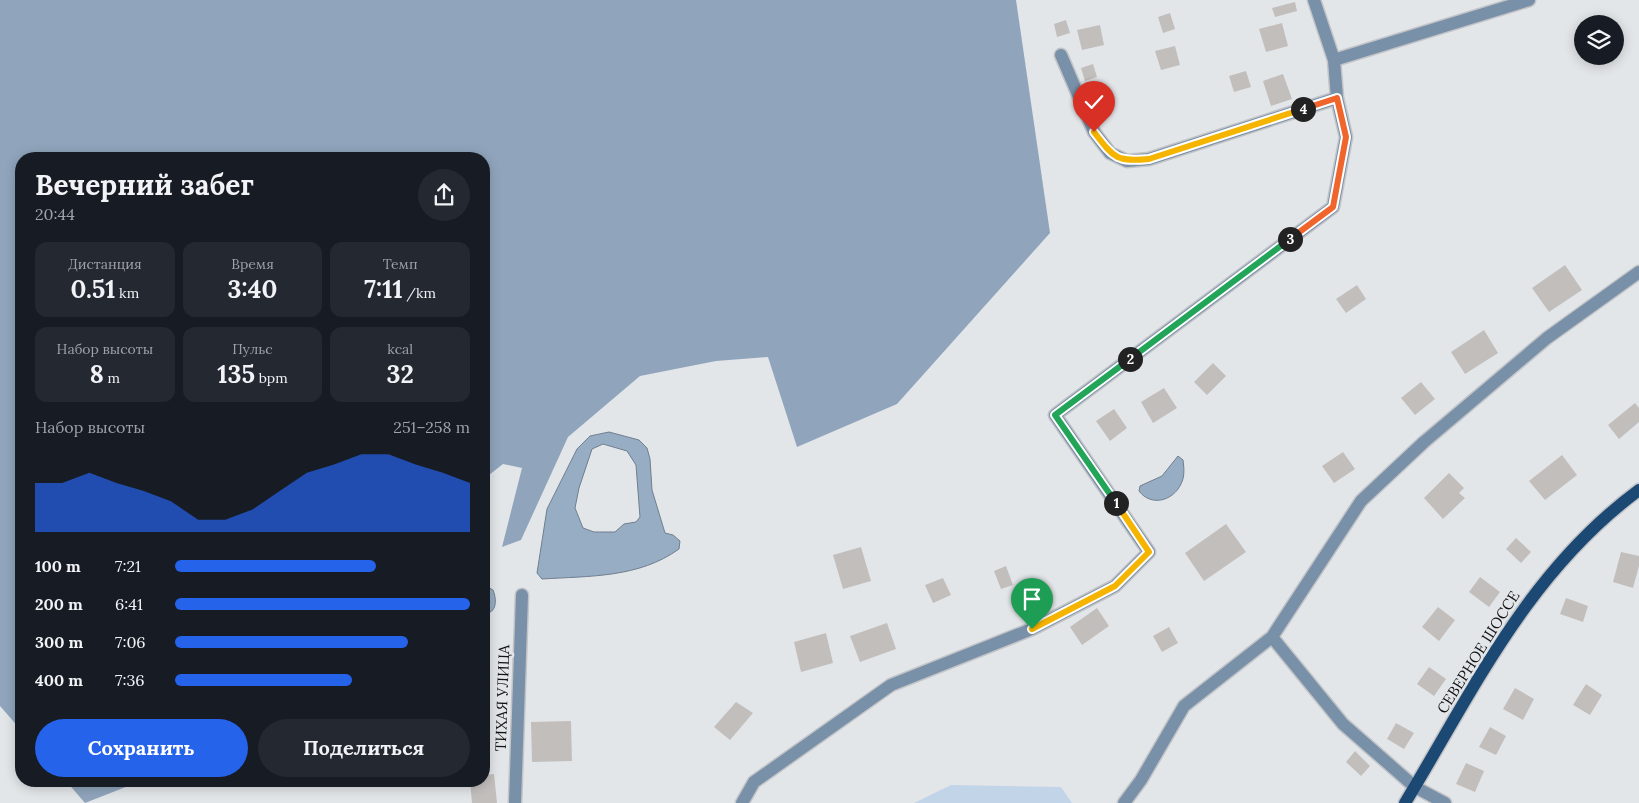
<!DOCTYPE html>
<html lang="ru">
<head>
<meta charset="utf-8">
<style>
	body { margin:0; font-family:Lora,serif; background:#242831; color:#f1f3f6; height:100vh; display:flex; flex-direction:column; font-size:19px; white-space:nowrap }
	* { box-sizing:border-box; margin:0 }
	p { font-size:16px; color:#9ea1a6 }
	.icon { flex:none; width:28px; height:28px; fill:none; stroke:currentColor; stroke-width:2; stroke-linecap:round; stroke-linejoin:round }
	.map { position:relative; flex:1; overflow:hidden }
	.drawer { position:absolute; left:15px; top:152px; width:475px; height:635px; display:flex; flex-direction:column; background:#171b24; border-radius:20px; box-shadow:0 2px 12px #0003 }
	.drawer>* { flex:none }
	.fabs { position:absolute; left:1574px; top:15px; display:grid; gap:10px }
	.fabs a { display:grid; place-items:center; width:50px; height:50px; border-radius:50%; background:#171b24; box-shadow:0 2px 12px #0003; font-size:25px }
	.pin { position:absolute; display:grid; place-items:center; width:42px; height:42px; color:#fff; margin:-51px -21px; border-radius:50% 50% 50% 0; rotate:-45deg; box-shadow:0 0 5px #0007 }
	.pin .icon { rotate:45deg }
	.km { position:absolute; width:25px; height:25px; margin:-12px; border-radius:50%; background:#222; color:#fff; font-size:14px; line-height:25px; text-align:center }
	.round { display:grid; place-items:center; flex:none; width:52px; height:52px; border-radius:26px; background:#242831 }
	.headline { display:flex; align-items:center; justify-content:space-between; height:85px; padding:0 20px }
	h1 { font-size:28px; font-weight:700; line-height:38px }
	.stats { display:grid; grid-template-columns:repeat(3,1fr); gap:8px; height:85px; padding:5px 20px }
	.stats div { display:grid; align-content:center; border-radius:12px; background:#242831; text-align:center }
	.stats b { font-size:25px; font-weight:700 }
	.stats small { font-size:14px; font-weight:400 }
	.stats p { font-size:14px }
	.chart { height:140px; padding:10px 20px }
	.chart p { display:flex; justify-content:space-between }
	.chart svg { width:100%; height:90px; margin-top:5px; fill:#2563eb; opacity:.7 }
	.cta { display:flex; gap:10px; margin-top:auto; padding:10px 20px }
	.cta a { flex:1; height:58px; border-radius:30px; background:#2563eb; color:#fff; font-size:20px; font-weight:700; line-height:58px; text-align:center }
	.cta a+a { background:#242831; color:#f1f3f6 }
	ul { padding:0 20px; list-style:none; font-size:16px }
	li { display:grid; grid-template-columns:80px 60px 1fr; align-items:center; height:38px }
	li i { height:12px; border-radius:6px; background:#2563eb }
	.map>svg:first-child { display:block }
	.green { fill:#c2d4e7 }
	.forest { fill:#90a5bc }
	.water { fill:#97adc4; stroke:#6f7f8f; fill-rule:evenodd }
	.building { fill:#c2bebc }
	.lines { fill:none; stroke-linecap:round; stroke-linejoin:round }
	.minor-casing { stroke:#c2c4c7; stroke-width:15 }
	.major-casing { stroke:#c2c4c7; stroke-width:15 }
	.minor { stroke:#7990a9; stroke-width:12 }
	.major { stroke:#1c4973; stroke-width:12 }
	.split-1-casing { stroke:#fff; stroke-width:10 }
	.split-2-casing { stroke:#fff; stroke-width:10 }
	.split-3-casing { stroke:#fff; stroke-width:10 }
	.split-4-casing { stroke:#fff; stroke-width:10 }
	.split-5-casing { stroke:#fff; stroke-width:10 }
	.split-1 { stroke:#f5b400; stroke-width:6 }
	.split-2 { stroke:#22a559; stroke-width:6 }
	.split-3 { stroke:#22a559; stroke-width:6 }
	.split-4 { stroke:#f0652b; stroke-width:6 }
	.split-5 { stroke:#f5b400; stroke-width:6 }
	.labels { text-anchor:middle; dominant-baseline:central; stroke-width:5; stroke-linejoin:round; paint-order:stroke }
	.street-label { font-size:15px; fill:#121314; stroke:#e3e6e9 }
</style>
</head>
<body>
<div class="map">
<svg width="1639" height="803" viewBox="0 0 1639 803">
	<rect width="100%" height="100%" fill="#e3e6e9"/>
	<path class="green" d="M 951,785 L 1061,787 L 1072,803 L 914,803 Z"/>
	<path class="forest" d="M 0,0 L 1016,0 L 1050,233 L 897,404 L 797,447 L 768,357 L 716,361 L 640,376 L 568,437 L 521,540 L 502,547 L 522,468 L 503,464 L 484,479 L 484,159 L 21,159 L 21,730 L 0,706 Z
		M 66,781 L 141,781 L 85,803 Z"/>
	<path class="water" d="M 609,432 L 639,440 L 647,448 L 650,459 L 652,490 L 665,533 L 673,535 L 680,541 L 679,549 C 639,578 589,576 542,579 L 537,573 L 547,509 L 577,449 L 590,436 ZM 603,444 L 627,451 L 636,465 L 640,517 L 636,522 L 624,524 L 615,532 L 594,532 L 583,528 L 575,508 L 579,488 L 592,449 Z
		M 1178,456 L 1183,460 C 1184,468 1185,476 1181,484 C 1173,501 1151,507 1139,491 L 1140,486 L 1162,476 Z
		M 484,585 L 493,590 C 497,600 497,613 484,614 Z"/>
	<path class="building" d="M 1295,2 L 1297,11 L 1275,17 L 1272,8 Z
		M 1170,13 L 1175,29 L 1163,33 L 1158,17 Z
		M 1066,20 L 1070,33 L 1057,37 L 1054,24 Z
		M 1282,23 L 1288,46 L 1266,52 L 1259,29 Z
		M 1100,25 L 1104,45 L 1082,50 L 1077,30 Z
		M 1175,46 L 1180,65 L 1161,70 L 1155,51 Z
		M 1093,64 L 1097,77 L 1085,81 L 1081,68 Z
		M 1246,71 L 1251,87 L 1234,92 L 1229,76 Z
		M 1283,74 L 1292,99 L 1271,106 L 1263,81 Z
		M 1565,265 L 1582,290 L 1549,312 L 1532,288 Z
		M 1357,285 L 1366,299 L 1346,313 L 1336,299 Z
		M 1484,330 L 1498,353 L 1465,374 L 1451,352 Z
		M 1213,363 L 1226,376 L 1207,395 L 1194,382 Z
		M 1421,382 L 1435,399 L 1415,415 L 1401,398 Z
		M 1164,388 L 1177,408 L 1153,423 L 1141,402 Z
		M 1635,403 L 1639,408 L 1639,422 L 1619,439 L 1608,425 Z
		M 1114,409 L 1127,428 L 1110,441 L 1096,421 Z
		M 1343,452 L 1355,469 L 1334,483 L 1322,466 Z
		M 1562,455 L 1577,475 L 1545,500 L 1529,481 Z
		M 1449,473 L 1464,488 L 1459,493 L 1465,498 L 1443,519 L 1424,498 Z
		M 1226,524 L 1246,552 L 1204,581 L 1185,553 Z
		M 1516,538 L 1531,552 L 1521,563 L 1506,549 Z
		M 861,547 L 871,581 L 843,589 L 833,555 Z
		M 1621,552 L 1639,556 L 1639,566 L 1633,588 L 1613,582 Z
		M 1006,566 L 1013,585 L 1001,589 L 994,571 Z
		M 1480,577 L 1500,592 L 1489,607 L 1469,592 Z
		M 943,578 L 951,595 L 933,603 L 925,585 Z
		M 1566,598 L 1588,606 L 1583,622 L 1560,614 Z
		M 1438,607 L 1455,620 L 1439,641 L 1422,627 Z
		M 1097,608 L 1109,626 L 1082,645 L 1070,627 Z
		M 887,623 L 896,649 L 860,662 L 850,636 Z
		M 1169,627 L 1178,643 L 1162,652 L 1153,636 Z
		M 826,633 L 833,663 L 801,672 L 794,642 Z
		M 1429,667 L 1446,679 L 1434,696 L 1417,684 Z
		M 1586,684 L 1602,695 L 1590,715 L 1573,705 Z
		M 1515,688 L 1534,699 L 1523,720 L 1503,709 Z
		M 736,702 L 753,713 L 730,740 L 714,727 Z
		M 571,721 L 572,761 L 532,762 L 531,722 Z
		M 1396,723 L 1414,733 L 1404,749 L 1387,739 Z
		M 1490,727 L 1506,736 L 1496,755 L 1479,747 Z
		M 1355,751 L 1370,766 L 1361,776 L 1346,762 Z
		M 1466,763 L 1484,771 L 1475,792 L 1456,784 Z
		M 494,774 L 497,803 L 472,803 L 470,781 L 484,781 L 484,775 Z"/>
	<g class="lines">
		<g class="minor-casing">
			<path id="minor" d="M 1061,55 L 1094,132 L 1110,153 L 1127,161 L 1149,159 L 1337,98
				M 1334,60 L 1529,0
				M 1272,637 L 1343,724 L 1415,787 L 1445,803
				M 515,803 L 522,595
				M 742,803 L 754,782 L 891,685 L 1032,629 L 1115,586 L 1149,552 L 1055,415 L 1333,207 L 1346,137 L 1337,98 L 1334,60 L 1314,0
				M 1124,803 L 1141,780 L 1184,706 L 1272,637 L 1361,501 L 1424,442 L 1547,338 L 1639,272"/>
		</g>
		<g class="major-casing">
			<path id="major" d="M 1405,803 C 1474,689 1528,572 1639,490"/>
		</g>
		<use href="#minor" class="minor"/>
		<use href="#major" class="major"/>
	</g>
	<g class="lines">
		<g class="split-1-casing">
			<path id="split-1" d="M 1032,629 L 1115,586 L 1149,552 L 1116,503"/>
		</g>
		<g class="split-2-casing">
			<path id="split-2" d="M 1116,503 L 1055,415 L 1130,359"/>
		</g>
		<g class="split-3-casing">
			<path id="split-3" d="M 1130,359 L 1290,239"/>
		</g>
		<g class="split-4-casing">
			<path id="split-4" d="M 1290,239 L 1333,207 L 1346,137 L 1337,98 L 1303,109"/>
		</g>
		<g class="split-5-casing">
			<path id="split-5" d="M 1094,132 C 1114,158 1116,162 1149,159 L 1303,109"/>
		</g>
		<use href="#split-1" class="split-1"/>
		<use href="#split-2" class="split-2"/>
		<use href="#split-3" class="split-3"/>
		<use href="#split-4" class="split-4"/>
		<use href="#split-5" class="split-5"/>
	</g>
	<g class="labels">
		<g class="street-label">
			<text transform="translate(1478 652) rotate(-58)">СЕВЕРНОЕ ШОССЕ</text>
			<text transform="translate(502 698) rotate(-88)">ТИХАЯ УЛИЦА</text>
		</g>
	</g>
</svg>
<div class="fabs">
<a><svg class="icon" aria-label="layers" viewBox="0 0 24 24"><path d="M12 4l9 5-9 5-9-5zM3 14l9 5 9-5"/></svg></a>
</div>
<div class="pin" style="left:1032px;top:629px;background:#1e9e55"><svg class="icon" aria-label="arrive" viewBox="0 0 24 24"><path d="M6 21V4h12l-3 4 3 4H6"/></svg></div>
<div class="pin" style="left:1094px;top:132px;background:#d93025"><svg class="icon" aria-label="check" viewBox="0 0 24 24"><path d="M5 12l5 5 9-10"/></svg></div>
<b class="km" style="left:1116px;top:503px">1</b>
<b class="km" style="left:1130px;top:359px">2</b>
<b class="km" style="left:1290px;top:239px">3</b>
<b class="km" style="left:1303px;top:109px">4</b>
<section class="drawer">
<div class="headline"><div><h1>Вечерний забег</h1><p>20:44</p></div><a class="round"><svg class="icon" aria-label="share" viewBox="0 0 24 24"><path d="M12 15V3M7 8l5-5 5 5M5 13v7h14v-7"/></svg></a></div>
<div class="stats">
<div><p>Дистанция</p><b>0.51<small> km</small></b></div>
<div><p>Время</p><b>3:40</b></div>
<div><p>Темп</p><b>7:11<small> /km</small></b></div>
</div>
<div class="stats">
<div><p>Набор высоты</p><b>8<small> m</small></b></div>
<div><p>Пульс</p><b>135<small> bpm</small></b></div>
<div><p>kcal</p><b>32</b></div>
</div>
<div class="chart"><p><span>Набор высоты</span>251–258 m</p>
<svg viewBox="0 0 160 44" preserveAspectRatio="none"><path d="M0 44V20L10 20L20 15L30 20L40 24L50 29L60 38L70 38L80 33L90 24L100 15L110 11L120 6L130 6L140 11L150 15L160 20V44z"/></svg>
</div>
<ul>
<li><b>100 m</b>7:21<i style="width:68%"></i></li>
<li><b>200 m</b>6:41<i style="width:100%"></i></li>
<li><b>300 m</b>7:06<i style="width:79%"></i></li>
<li><b>400 m</b>7:36<i style="width:60%"></i></li>
</ul>
<div class="cta"><a>Сохранить</a><a>Поделиться</a></div>
</section>
</div>
</body>
</html>
